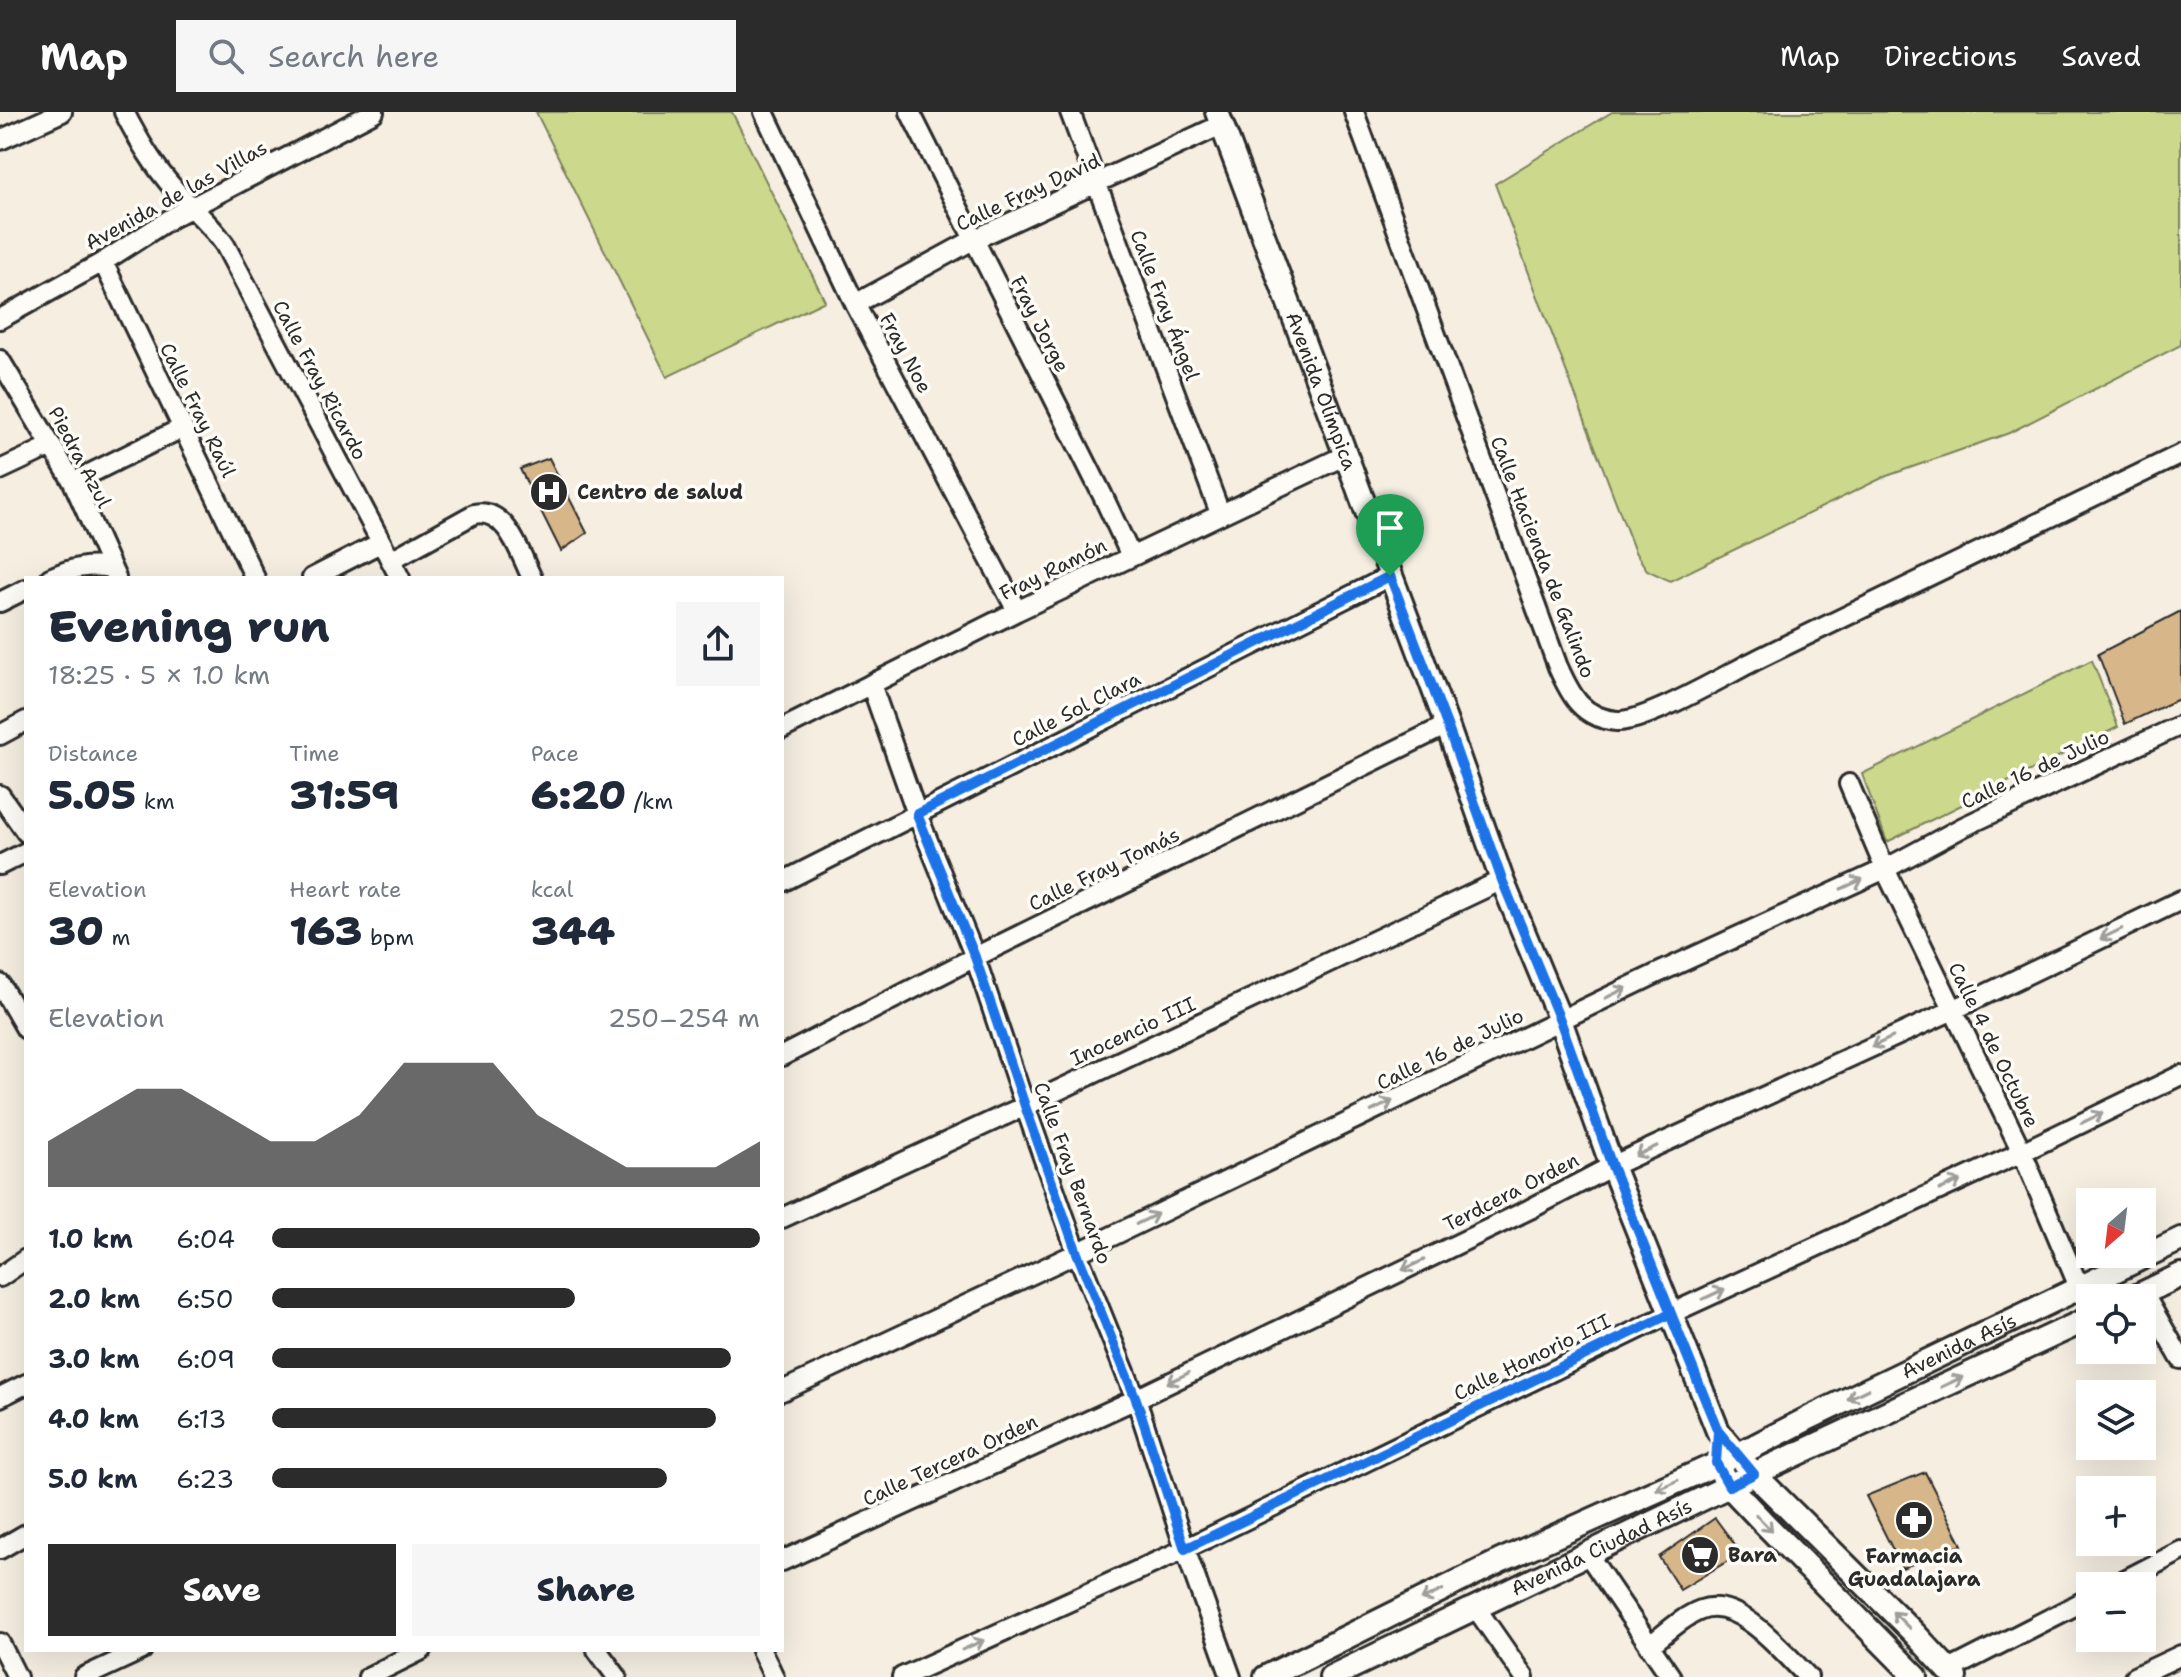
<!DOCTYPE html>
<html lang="en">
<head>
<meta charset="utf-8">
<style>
	body { margin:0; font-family:"Shantell Sans",sans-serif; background:#f6f6f7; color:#1f2937; height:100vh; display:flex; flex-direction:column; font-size:30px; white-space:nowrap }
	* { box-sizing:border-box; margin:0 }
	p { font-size:26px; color:#747a83 }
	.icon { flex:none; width:44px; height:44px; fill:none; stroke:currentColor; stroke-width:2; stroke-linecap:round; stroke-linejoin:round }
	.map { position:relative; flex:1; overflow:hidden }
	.side { position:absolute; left:24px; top:464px; width:760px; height:1076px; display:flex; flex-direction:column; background:#fff; border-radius:0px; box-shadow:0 8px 32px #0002 }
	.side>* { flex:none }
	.needle { width:52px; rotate:208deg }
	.tools { position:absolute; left:2076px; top:1076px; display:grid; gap:16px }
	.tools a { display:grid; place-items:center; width:80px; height:80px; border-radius:0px; background:#fff; box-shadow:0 8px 32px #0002; font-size:40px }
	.pin { position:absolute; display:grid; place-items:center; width:68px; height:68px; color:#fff; margin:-82px -34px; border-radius:50% 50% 50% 0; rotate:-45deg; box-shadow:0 0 8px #0007 }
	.pin .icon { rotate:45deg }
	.round { display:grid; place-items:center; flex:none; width:84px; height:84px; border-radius:0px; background:#f6f6f7 }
	.overview { display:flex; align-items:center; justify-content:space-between; height:136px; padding:0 24px }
	h1 { font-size:44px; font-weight:800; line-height:60px }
	.figures { display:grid; grid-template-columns:repeat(3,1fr); gap:12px; height:136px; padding:8px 24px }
	.figures div { display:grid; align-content:center }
	.figures b { font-size:40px; font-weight:800 }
	.figures small { font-size:22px; font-weight:400 }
	.figures p { font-size:22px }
	.chart { height:224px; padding:16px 24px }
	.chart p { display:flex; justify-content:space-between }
	.chart svg { width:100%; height:144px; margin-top:8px; fill:#2b2b2b; opacity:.7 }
	.action { display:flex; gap:16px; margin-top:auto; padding:16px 24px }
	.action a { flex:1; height:92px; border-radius:0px; background:#2b2b2b; color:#fff; font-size:32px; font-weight:800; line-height:92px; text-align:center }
	.action a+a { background:#f6f6f7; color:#1f2937 }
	ul { padding:0 24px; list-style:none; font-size:26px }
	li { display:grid; grid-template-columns:128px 96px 1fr; align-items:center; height:60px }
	li i { height:20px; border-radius:10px; background:#2b2b2b }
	header { display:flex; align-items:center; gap:48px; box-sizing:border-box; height:112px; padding:0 40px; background:#2b2b2b; color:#fff }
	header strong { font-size:38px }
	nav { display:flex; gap:44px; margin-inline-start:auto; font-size:28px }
	.search { width:560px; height:72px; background:#f6f6f7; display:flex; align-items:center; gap:20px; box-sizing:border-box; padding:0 28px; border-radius:0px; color:#747a83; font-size:30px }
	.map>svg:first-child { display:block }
	.green { fill:#ccd88c; stroke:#7c825c; stroke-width:2 }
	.building { fill:#d7b78a; stroke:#2b2b2b; stroke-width:2 }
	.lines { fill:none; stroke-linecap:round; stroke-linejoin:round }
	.minor-casing { stroke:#2b2b2b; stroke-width:24 }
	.tertiary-casing { stroke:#2b2b2b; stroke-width:28 }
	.minor { stroke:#fdfcf7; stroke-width:18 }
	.tertiary { stroke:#fdfcf7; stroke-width:22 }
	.oneway { stroke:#9e9e9b }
	.route-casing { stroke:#fff; stroke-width:16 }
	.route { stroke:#1a73e8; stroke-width:10 }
	.labels { text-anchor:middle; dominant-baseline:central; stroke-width:7; stroke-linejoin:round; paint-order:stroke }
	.street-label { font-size:20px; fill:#2b2b2b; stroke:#fdfcf7 }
	.poi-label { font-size:20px; font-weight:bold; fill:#2b2b2b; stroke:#fdfcf7; text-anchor:start }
</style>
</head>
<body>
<header>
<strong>Map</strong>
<div class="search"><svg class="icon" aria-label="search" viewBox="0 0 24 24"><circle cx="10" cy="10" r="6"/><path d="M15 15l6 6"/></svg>Search here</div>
<nav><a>Map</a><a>Directions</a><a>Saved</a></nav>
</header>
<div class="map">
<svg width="2181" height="1565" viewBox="0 0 2181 1565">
	<rect width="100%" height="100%" fill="#f5eee1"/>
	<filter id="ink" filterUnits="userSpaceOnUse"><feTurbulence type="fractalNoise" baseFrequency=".0125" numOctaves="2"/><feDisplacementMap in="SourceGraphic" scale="16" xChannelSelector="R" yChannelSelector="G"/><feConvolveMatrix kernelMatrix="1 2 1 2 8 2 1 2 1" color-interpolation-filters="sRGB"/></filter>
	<g filter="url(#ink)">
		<path class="green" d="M 536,0 L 732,0 L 825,189 L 667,265 Z
			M 1612,0 L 2181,0 L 2181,233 L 2009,321 L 1884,365 L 1670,469 L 1647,458 L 1635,440 L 1495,72 Z
			M 2092,548 L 2118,615 L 1887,730 L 1862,662 Z"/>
		<path class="building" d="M 549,346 L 587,421 L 561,439 L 520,357 Z
			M 2181,499 L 2181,586 L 2125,612 L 2098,542 Z
			M 1925,1360 L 1962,1433 L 1902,1456 L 1866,1384 Z
			M 1715,1406 L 1741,1441 L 1680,1478 L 1659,1445 Z"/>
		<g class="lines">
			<g class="minor-casing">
				<path id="minor" d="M 124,0 C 139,29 153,53 175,78 C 192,97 210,111 225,133 L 400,466
					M 764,0 L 855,192 L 1017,499
					M 910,0 L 1103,384 L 1131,444
					M 1070,0 L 1220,401
					M 1354,0 L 1558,555 C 1571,584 1582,606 1617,609 C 1646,611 1731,560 1760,546 C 1900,477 2041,410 2181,342
					M 0,28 L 62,0
					M 103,150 L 255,466
					M 855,192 L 973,128 L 1221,13
					M 0,207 L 103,150 L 173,105 L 374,0
					M 0,248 L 73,370 L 116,466
					M 0,358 L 51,334
					M 73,370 L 182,316
					M 391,448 L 474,402 C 507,395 520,442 532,466
					M 50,466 C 71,456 88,452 111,456
					M 312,466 L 380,431
					M 0,490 L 26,477
					M 871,572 L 917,702 L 975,845 L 1025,994 L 1077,1141 L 1136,1287 L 1185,1437 L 1231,1565
					M 782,617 L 1017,499 L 1346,343
					M 0,623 L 26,609
					M 1849,672 L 1885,757 L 2022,1040 L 2079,1175
					M 0,683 L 26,720
					M 0,753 L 26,740
					M 782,770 L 1390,464
					M 0,872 L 26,917
					M 782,944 L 975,845 L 1447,613
					M 782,1106 L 1025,994 L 1502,768
					M 0,1165 L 26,1147
					M 2143,1181 L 2181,1247
					M 782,1279 L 1077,1141 L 1658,861 L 1885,757 L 1963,715 L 2181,613
					M 0,1285 L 26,1272
					M 0,1437 L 26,1422
					M 1587,1441 L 1671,1565
					M 782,1449 L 1136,1287 L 1530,1097 L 1612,1054 L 1953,898 L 2181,788
					M 2113,1474 L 2181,1439
					M 1476,1496 L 1524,1565
					M 0,1531 L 17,1565
					M 1649,1534 C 1665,1522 1682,1505 1701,1498 C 1739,1484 1784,1541 1808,1565
					M 597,1538 L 617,1565
					M 761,1538 L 774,1565
					M 1949,1558 L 2090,1486
					M 84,1565 L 142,1538
					M 368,1565 L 422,1538
					M 902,1565 L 1185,1437 L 1670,1202 L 2022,1040 L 2181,963
					M 2134,1565 L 2181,1543"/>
			</g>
			<g class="tertiary-casing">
				<g id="tertiary">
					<path id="s1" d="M 1217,0 L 1447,613 L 1502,768 L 1560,908 L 1612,1054 L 1718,1319 L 1754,1362 L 1914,1521 L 1955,1565"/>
					<path d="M 2133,1186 L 2181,1163"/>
					<path d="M 1723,1364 L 1729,1374 L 1765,1412 L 1916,1565"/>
					<path id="s2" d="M 1266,1565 L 1500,1449 L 1739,1342 L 1811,1305 L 2181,1127"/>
					<path id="s3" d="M 1331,1565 L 1754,1362 L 2090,1206"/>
				</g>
			</g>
			<use href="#minor" class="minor"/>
			<use href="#tertiary" class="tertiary"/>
		</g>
		<defs><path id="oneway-shaft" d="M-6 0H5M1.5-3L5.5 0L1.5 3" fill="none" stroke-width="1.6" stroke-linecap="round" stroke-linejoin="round" transform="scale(2)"/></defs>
		<g class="oneway">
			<use href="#oneway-shaft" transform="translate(1852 772) rotate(-25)"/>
			<use href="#oneway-shaft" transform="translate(2111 822) rotate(154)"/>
			<use href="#oneway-shaft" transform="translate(1616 881) rotate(-26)"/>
			<use href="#oneway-shaft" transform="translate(1882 930) rotate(155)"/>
			<use href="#oneway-shaft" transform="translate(1382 994) rotate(-26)"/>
			<use href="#oneway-shaft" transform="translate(2092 1006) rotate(-26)"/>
			<use href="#oneway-shaft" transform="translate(1646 1039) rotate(155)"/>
			<use href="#oneway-shaft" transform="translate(1950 1073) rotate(-25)"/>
			<use href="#oneway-shaft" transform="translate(1147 1107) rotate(-26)"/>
			<use href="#oneway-shaft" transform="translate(1413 1153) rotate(155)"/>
			<use href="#oneway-shaft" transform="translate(1714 1182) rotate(-25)"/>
			<use href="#oneway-shaft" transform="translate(1178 1266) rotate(154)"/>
			<use href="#oneway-shaft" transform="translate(1952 1270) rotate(-25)"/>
			<use href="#oneway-shaft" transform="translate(1858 1282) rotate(154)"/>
			<use href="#oneway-shaft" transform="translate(1667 1373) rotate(156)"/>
			<use href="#oneway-shaft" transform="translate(1764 1411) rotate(46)"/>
			<use href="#oneway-shaft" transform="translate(1432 1483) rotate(154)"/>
			<use href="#oneway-shaft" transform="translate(1901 1508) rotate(-135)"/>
			<use href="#oneway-shaft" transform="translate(973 1533) rotate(-24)"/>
		</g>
	</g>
	<g class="lines" filter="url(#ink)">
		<g class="route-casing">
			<path id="route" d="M 1390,464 L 917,702 L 975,845 L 1025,994 L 1077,1141 L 1136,1287 L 1185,1437 L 1670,1202 L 1718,1319 L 1754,1362 L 1729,1374 L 1716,1351 L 1718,1319 L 1612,1054 L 1560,908 L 1502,768 L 1447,613 L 1390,464"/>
		</g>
		<use href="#route" class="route"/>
	</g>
	<defs>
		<g id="hospital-disc" transform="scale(2)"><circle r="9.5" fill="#2b2b2b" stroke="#fdfcf7"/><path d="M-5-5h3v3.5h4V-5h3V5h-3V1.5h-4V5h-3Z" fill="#fff"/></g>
		<g id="pharmacy-disc" transform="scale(2)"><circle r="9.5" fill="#2b2b2b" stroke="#fdfcf7"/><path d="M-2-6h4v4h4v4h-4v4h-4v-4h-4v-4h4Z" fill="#fff"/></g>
		<g id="supermarket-disc" transform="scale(2)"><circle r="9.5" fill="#2b2b2b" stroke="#fdfcf7"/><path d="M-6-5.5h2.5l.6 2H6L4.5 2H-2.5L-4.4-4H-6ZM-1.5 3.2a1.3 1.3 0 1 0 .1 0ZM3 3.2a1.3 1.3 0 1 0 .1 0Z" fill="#fff"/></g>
	</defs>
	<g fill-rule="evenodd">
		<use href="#hospital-disc" x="549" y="380"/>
		<use href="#pharmacy-disc" x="1914" y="1408"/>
		<use href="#supermarket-disc" x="1700" y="1443"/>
	</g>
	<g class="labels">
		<g class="street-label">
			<text transform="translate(1028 80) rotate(-25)">Calle Fray David</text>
			<text transform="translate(176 83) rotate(-29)">Avenida de las Villas</text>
			<text transform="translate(1165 193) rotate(69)">Calle Fray Ángel</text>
			<text transform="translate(1040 212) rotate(63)">Fray Jorge</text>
			<text transform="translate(906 241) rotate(62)">Fray Noe</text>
			<text transform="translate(320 268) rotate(62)">Calle Fray Ricardo</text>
			<text stroke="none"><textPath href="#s1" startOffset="298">Avenida Olímpica</textPath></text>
			<text transform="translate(198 298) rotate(64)">Calle Fray Raúl</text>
			<text transform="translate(80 345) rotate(62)">Piedra Azul</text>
			<text transform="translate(1543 445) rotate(69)">Calle Hacienda de Galindo</text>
			<text transform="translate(1053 457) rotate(-26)">Fray Ramón</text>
			<text transform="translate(1076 597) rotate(-27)">Calle Sol Clara</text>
			<text transform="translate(2035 657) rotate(-25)">Calle 16 de Julio</text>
			<text transform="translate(1104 757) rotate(-26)">Calle Fray Tomás</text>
			<text transform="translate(1133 919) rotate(-25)">Inocencio III</text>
			<text transform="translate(1994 933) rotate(64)">Calle 4 de Octubre</text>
			<text transform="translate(1450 937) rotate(-26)">Calle 16 de Julio</text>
			<text transform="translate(1073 1061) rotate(70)">Calle Fray Bernardo</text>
			<text transform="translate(1511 1080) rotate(-27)">Terdcera Orden</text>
			<text stroke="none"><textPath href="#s2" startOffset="768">Avenida Asís</textPath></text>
			<text transform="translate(1532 1245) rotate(-26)">Calle Honorio III</text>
			<text transform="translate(950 1348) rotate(-25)">Calle Tercera Orden</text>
			<text stroke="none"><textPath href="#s3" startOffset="300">Avenida Ciudad Asís</textPath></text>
		</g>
		<g class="poi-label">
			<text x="577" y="380">Centro de salud</text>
			<text x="1728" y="1443">Bara</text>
			<text x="1914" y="1444" text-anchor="middle">Farmacia<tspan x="1914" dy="23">Guadalajara</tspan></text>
		</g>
	</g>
</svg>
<div class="tools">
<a><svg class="needle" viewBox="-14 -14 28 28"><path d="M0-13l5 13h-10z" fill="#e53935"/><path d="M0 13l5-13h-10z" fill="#747a83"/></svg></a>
<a><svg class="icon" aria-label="locate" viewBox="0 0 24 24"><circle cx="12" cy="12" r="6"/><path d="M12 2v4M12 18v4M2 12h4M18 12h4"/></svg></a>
<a><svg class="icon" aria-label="layers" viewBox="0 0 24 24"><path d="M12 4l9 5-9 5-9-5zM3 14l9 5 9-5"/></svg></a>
<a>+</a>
<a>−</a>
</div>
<div class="pin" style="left:1390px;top:464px;background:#1e9e55"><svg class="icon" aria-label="arrive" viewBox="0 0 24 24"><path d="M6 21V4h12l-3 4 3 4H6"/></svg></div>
<section class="side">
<div class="overview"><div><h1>Evening run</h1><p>18:25 · 5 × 1.0 km</p></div><a class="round"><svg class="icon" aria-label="share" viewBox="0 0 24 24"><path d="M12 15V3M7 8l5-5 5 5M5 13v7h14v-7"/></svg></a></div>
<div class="figures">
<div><p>Distance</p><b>5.05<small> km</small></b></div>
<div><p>Time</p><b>31:59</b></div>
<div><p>Pace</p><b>6:20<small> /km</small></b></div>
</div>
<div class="figures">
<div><p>Elevation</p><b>30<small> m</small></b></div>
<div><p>Heart rate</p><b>163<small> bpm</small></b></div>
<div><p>kcal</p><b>344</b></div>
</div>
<div class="chart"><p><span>Elevation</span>250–254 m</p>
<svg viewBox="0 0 160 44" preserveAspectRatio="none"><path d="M0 44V30L10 22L20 14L30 14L40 22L50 30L60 30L70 22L80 6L90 6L100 6L110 22L120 30L130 38L140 38L150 38L160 30V44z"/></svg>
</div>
<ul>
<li><b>1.0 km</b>6:04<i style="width:100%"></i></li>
<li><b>2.0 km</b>6:50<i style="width:62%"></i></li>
<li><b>3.0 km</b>6:09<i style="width:94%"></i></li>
<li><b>4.0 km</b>6:13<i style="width:91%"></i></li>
<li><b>5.0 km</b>6:23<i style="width:81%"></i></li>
</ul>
<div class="action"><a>Save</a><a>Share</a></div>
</section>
</div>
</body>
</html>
